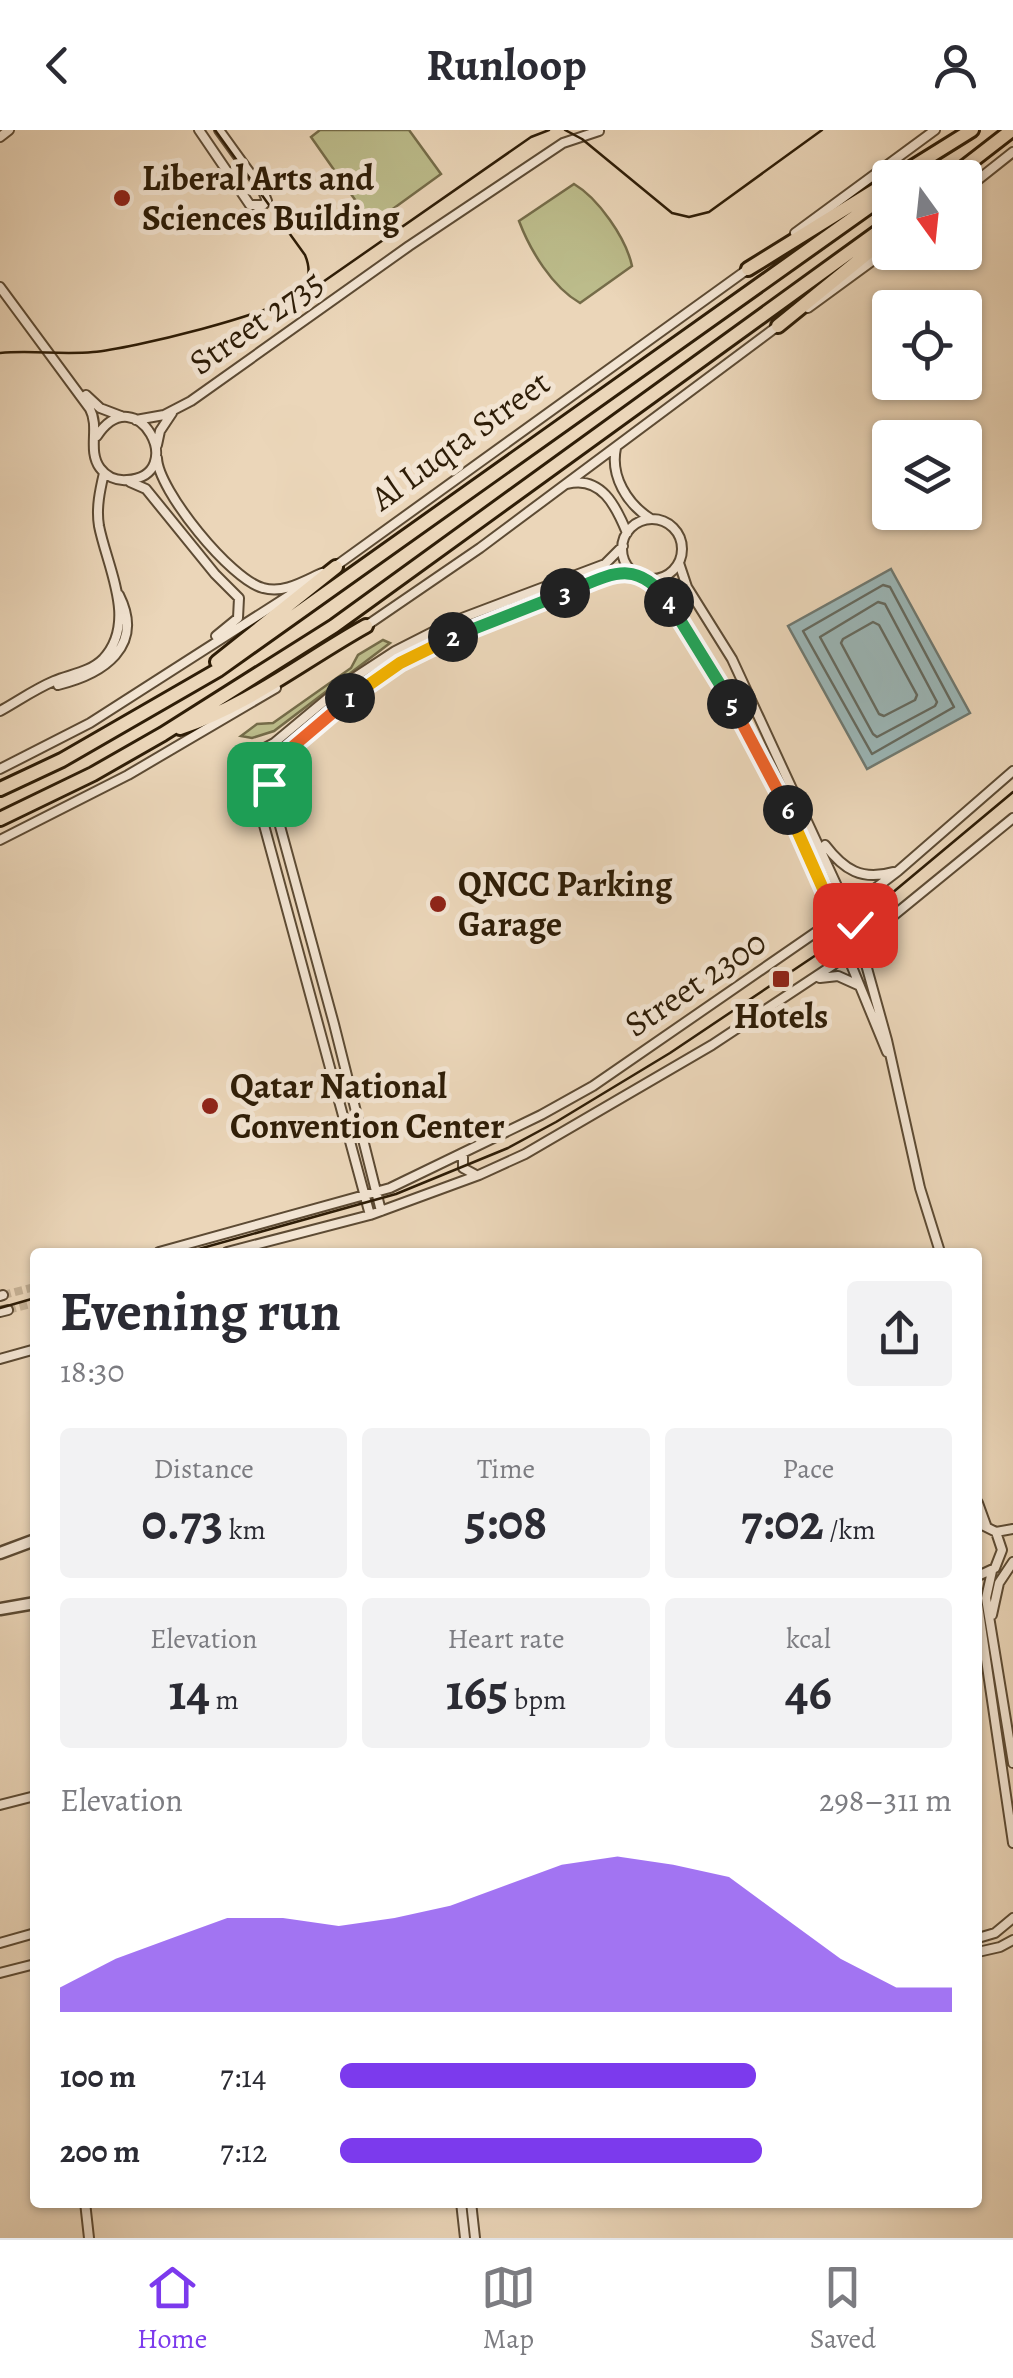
<!DOCTYPE html>
<html lang="en">
<head>
<meta charset="utf-8">
<style>
	body { margin:0; font-family:Alegreya,serif; background:#f2f2f3; color:#2b2b33; height:100vh; display:flex; flex-direction:column; font-size:38px; white-space:nowrap }
	* { box-sizing:border-box; margin:0 }
	p { font-size:32px; color:#7c7c81 }
	.icon { flex:none; width:55px; height:55px; fill:none; stroke:currentColor; stroke-width:2; stroke-linecap:round; stroke-linejoin:round }
	.map { position:relative; flex:1; overflow:hidden }
	.side { position:absolute; left:30px; top:1118px; width:952px; height:960px; display:flex; flex-direction:column; background:#fff; border-radius:10px; box-shadow:0 2px 8px #0004 }
	.side>* { flex:none }
	.needle { width:65px; rotate:165deg }
	.fabs { position:absolute; left:872px; top:30px; display:grid; gap:20px }
	.fabs a { display:grid; place-items:center; width:110px; height:110px; border-radius:10px; background:#fff; box-shadow:0 2px 8px #0004; font-size:50px }
	.pin { position:absolute; display:grid; place-items:center; width:85px; height:85px; color:#fff; margin:-42px; border-radius:20px; box-shadow:0 5px 15px #0006 }
	.km { position:absolute; width:50px; height:50px; margin:-25px; border-radius:50%; background:#222; color:#fff; font-size:28px; line-height:50px; text-align:center }
	.round { display:grid; place-items:center; flex:none; width:105px; height:105px; border-radius:10px; background:#f2f2f3 }
	.summary { display:flex; align-items:center; justify-content:space-between; height:170px; padding:0 30px }
	h1 { font-size:55px; font-weight:700; line-height:75px }
	.stats { display:grid; grid-template-columns:repeat(3,1fr); gap:15px; height:170px; padding:10px 30px }
	.stats div { display:grid; align-content:center; border-radius:10px; background:#f2f2f3; text-align:center }
	.stats b { font-size:50px; font-weight:700 }
	.stats small { font-size:28px; font-weight:400 }
	.stats p { font-size:28px }
	.chart { height:280px; padding:20px 30px }
	.chart p { display:flex; justify-content:space-between }
	.chart svg { width:100%; height:180px; margin-top:10px; fill:#7c3aed; opacity:.7 }
	ul { padding:0 30px; list-style:none; font-size:32px }
	li { display:grid; grid-template-columns:160px 120px 1fr; align-items:center; height:75px }
	li i { height:25px; border-radius:12px; background:#7c3aed }
	header { display:flex; justify-content:space-between; align-items:center; height:130px; padding:0 30px; background:#fff; font-size:45px; font-weight:700 }
	.tab-bar { display:flex; justify-content:space-around; align-items:center; height:140px; border-top:2px solid #e1e1e2; background:#fff; font-size:28px; color:#7c7c81 }
	.tab-bar a { display:grid; justify-items:center; gap:5px }
	.tab-bar .active { color:#7c3aed }
	.map>svg:first-child { display:block }
	.green { fill:#bcbc8b; stroke:#756c49; stroke-width:2.5 }
	.water { fill:#9bb7b8; stroke:#6f7971; stroke-width:2.5 }
	.lines { fill:none; stroke-linecap:round; stroke-linejoin:round }
	.shore { stroke:#646a60; stroke-width:2.5 }
	.minor-tunnel { stroke:#c5b195; stroke-width:8; stroke-dasharray:8 4; stroke-linecap:butt }
	.minor-casing { stroke:#5d4b34; stroke-width:12 }
	.tertiary-casing { stroke:#5d4b34; stroke-width:15 }
	.primary-casing { stroke:#2e1d07; stroke-width:18 }
	.minor { stroke:#f2e4d2; stroke-width:8 }
	.tertiary { stroke:#f2e4d2; stroke-width:10 }
	.primary { stroke:#ebd6b9; stroke-width:12 }
	.tram { stroke:#2e1d07; stroke-width:2.5 }
	.split-1-casing { stroke:#fff; stroke-width:20 }
	.split-2-casing { stroke:#fff; stroke-width:20 }
	.split-3-casing { stroke:#fff; stroke-width:20 }
	.split-4-casing { stroke:#fff; stroke-width:20 }
	.split-5-casing { stroke:#fff; stroke-width:20 }
	.split-6-casing { stroke:#fff; stroke-width:20 }
	.split-7-casing { stroke:#fff; stroke-width:20 }
	.split-8-casing { stroke:#fff; stroke-width:20 }
	.split-1 { stroke:#f0652b; stroke-width:12 }
	.split-2 { stroke:#f5b400; stroke-width:12 }
	.split-3 { stroke:#22a559; stroke-width:12 }
	.split-4 { stroke:#22a559; stroke-width:12 }
	.split-5 { stroke:#22a559; stroke-width:12 }
	.split-6 { stroke:#f0652b; stroke-width:12 }
	.split-7 { stroke:#f5b400; stroke-width:12 }
	.split-8 { stroke:#f5b400; stroke-width:12 }
	.poi-dot { fill:#8f2418; stroke:#f2e4d2; stroke-width:4 }
	.labels { text-anchor:middle; dominant-baseline:central; stroke-width:10; stroke-linejoin:round; paint-order:stroke }
	.poi-label { font-size:35px; font-weight:bold; fill:#2e1d07; stroke:#f2e4d2; text-anchor:start }
	.street-label { font-size:35px; fill:#2e1d07; stroke:#f2e4d2 }
</style>
</head>
<body>
<header><svg class="icon" aria-label="back" viewBox="0 0 24 24"><path d="M15 5l-7 7 7 7"/></svg>Runloop<svg class="icon" aria-label="person" viewBox="0 0 24 24"><circle cx="12" cy="8" r="4"/><path d="M4 21q1-7 8-7t8 7"/></svg></header>
<div class="map">
<svg width="1013" height="2108" viewBox="0 0 1013 2108">
	<rect width="100%" height="100%" fill="#ebd6b9"/>
	<filter id="stains"><feTurbulence type="fractalNoise" baseFrequency=".002" numOctaves="4"/><feColorMatrix values="0 0 0 0 .2 0 0 0 0 .09 0 0 0 0 .02 0 0 0 .5 -.17"/></filter>
	<radialGradient id="worn" r=".72"><stop offset=".6" stop-color="#630" stop-opacity="0"/><stop offset="1" stop-color="#630" stop-opacity=".3"/></radialGradient>
	<path class="green" d="M 320,0 L 409,0 L 441,44 L 372,94 L 311,7 Z
		M 574,54 C 598,68 626,108 632,136 L 580,173 C 552,157 530,120 519,91 Z
		M 383,510 L 390,513 L 274,601 L 252,608 L 241,606 L 257,594 L 273,593 L 351,538 L 358,525 Z"/>
	<path class="water" d="M 891,439 L 970,583 L 867,639 L 788,496 Z"/>
	<g class="lines">
		<path class="shore" d="M 883,455 L 890,457 L 954,577 L 872,624 L 803,501 Z
			M 878,472 L 885,474 L 937,572 L 935,576 L 877,607 L 873,604 L 820,507 Z
			M 873,492 L 879,495 L 917,565 L 915,570 L 884,586 L 879,584 L 841,513 L 843,509 Z"/>
		<path class="minor-tunnel" d="M 3,1165 L 35,1157
			M 8,1180 L 35,1173"/>
		<g class="minor-casing">
			<path id="minor" d="M 199,0 L 250,75 L 263,75 L 267,71 L 263,61 L 219,0
				M 0,7 L 9,0
				M 965,60 L 1013,22
				M 795,103 L 935,0
				M 0,157 L 90,279 C 100,298 87,320 100,338 C 106,346 116,351 127,350 C 190,346 137,246 97,306
				M 808,178 L 890,118
				M 86,265 L 100,278 L 121,286
				M 136,290 L 164,285 L 191,271 L 409,116 L 563,13 L 599,1
				M 157,315 L 160,301 L 172,283
				M 616,318 C 610,346 627,374 651,389
				M 157,328 C 158,360 231,450 263,458 C 284,464 304,451 322,443
				M 130,352 L 146,359 L 215,444 L 239,468 L 238,488 L 216,506
				M 567,354 C 601,345 616,376 627,403
				M622 419a30 30 0 1 1 60 0a30 30 0 1 1-60 0Z
				M 679,433 L 687,457 L 732,529 L 855,795 L 887,910 L 920,1058 L 940,1122
				M 333,438 L 748,139
				M 651,449 L 697,514 L 785,674 L 887,922
				M 366,496 L 480,418 L 779,195
				M 58,555 C 103,544 145,517 119,465
				M 0,581 C 18,571 35,559 54,551 C 71,544 90,542 103,529 C 138,492 107,437 99,396 C 96,378 100,360 104,343
				M 257,622 L 274,613 L 346,553 L 395,521 L 454,491 L 605,434 L 623,416
				M239 640a18 18 0 1 1 36 0a18 18 0 1 1-36 0Z
				M 0,639 L 90,593 L 304,456
				M 275,640 C 296,598 383,542 425,519 L 611,443 L 637,445
				M 272,650 L 274,674 L 334,894 L 381,1081
				M 244,653 L 261,684 L 370,1085
				M 0,710 L 128,645 L 276,558
				M 825,715 C 844,740 862,751 893,742
				M 820,848 L 838,846 L 858,855
				M 463,1024 L 463,1038 L 476,1045
				M 159,1122 L 390,1058 L 541,985 L 593,956 L 835,789 L 898,741 L 1013,641
				M 227,1122 L 370,1085 L 479,1045 L 525,1024 L 712,915 L 833,835 L 1013,688
				M 0,1166 L 3,1165
				M 0,1182 L 8,1180
				M 0,1229 L 32,1220
				M 978,1373 L 986,1395
				M 978,1393 L 996,1402 L 1002,1420 L 995,1438 L 978,1446
				M 996,1402 L 1013,1399
				M 992,1441 L 986,1468 L 1013,1633
				M 978,1475 L 1013,1713
				M 992,1485 L 999,1453 L 1013,1432
				M 0,1675 L 35,1666
				M 978,1808 L 995,1803 L 1013,1788
				M 0,1813 L 35,1803
				M 978,1822 L 1000,1817 L 1013,1810
				M 0,1843 L 35,1834
				M 85,2072 L 89,2108
				M 461,2072 L 465,2108
				M 471,2072 L 475,2108"/>
		</g>
		<g class="tertiary-casing">
			<path id="tertiary" d="M 0,1423 L 35,1410
				M 0,1479 L 35,1473"/>
		</g>
		<g class="primary-casing">
			<path id="primary" d="M 895,48 L 972,0
				M 950,48 L 1012,0
				M 748,139 L 890,51
				M 778,196 L 890,105
				M 217,532 L 336,437
				M 180,598 C 246,577 305,530 366,496
				M 0,659 L 62,630 L 218,540 L 890,62
				M 0,689 L 93,644 L 163,604 L 334,496 L 890,93"/>
		</g>
		<use href="#minor" class="minor"/>
		<use href="#tertiary" class="tertiary"/>
		<use href="#primary" class="primary"/>
		<path class="tram" d="M 565,0 L 582,9 L 672,83 L 689,87 L 709,82 L 822,0
			M 297,170 L 531,7 L 549,0
			M 0,223 C 31,220 62,225 93,222 C 129,219 278,184 300,161 C 311,150 310,137 305,125 L 215,0
			M 188,1122 L 396,1064 L 508,1018 L 556,992 L 670,923 L 825,819 L 1013,662
			M 0,1178 L 35,1168"/>
	</g>
	<g class="lines">
		<g class="split-1-casing">
			<path id="split-1" d="M 269,654 L 284,624 L 350,568"/>
		</g>
		<g class="split-2-casing">
			<path id="split-2" d="M 350,568 L 400,533 L 453,507"/>
		</g>
		<g class="split-3-casing">
			<path id="split-3" d="M 453,507 L 565,463"/>
		</g>
		<g class="split-4-casing">
			<path id="split-4" d="M 565,463 C 610,445 635,426 669,472"/>
		</g>
		<g class="split-5-casing">
			<path id="split-5" d="M 669,472 L 732,574"/>
		</g>
		<g class="split-6-casing">
			<path id="split-6" d="M 732,574 L 788,680"/>
		</g>
		<g class="split-7-casing">
			<path id="split-7" d="M 788,680 L 836,788"/>
		</g>
		<g class="split-8-casing">
			<path id="split-8" d="M 836,788 L 849,778 L 855,795"/>
		</g>
		<use href="#split-1" class="split-1"/>
		<use href="#split-2" class="split-2"/>
		<use href="#split-3" class="split-3"/>
		<use href="#split-4" class="split-4"/>
		<use href="#split-5" class="split-5"/>
		<use href="#split-6" class="split-6"/>
		<use href="#split-7" class="split-7"/>
		<use href="#split-8" class="split-8"/>
	</g>
	<g class="poi-dot">
		<circle cx="122" cy="68" r="10"/>
		<circle cx="438" cy="774" r="10"/>
		<rect x="771" y="839" width="20" height="20" rx="5"/>
		<circle cx="210" cy="976" r="10"/>
	</g>
	<g class="labels">
		<g class="poi-label">
			<text x="142" y="48">Liberal Arts and<tspan x="142" dy="40">Sciences Building</tspan></text>
			<text x="458" y="754">QNCC Parking<tspan x="458" dy="40">Garage</tspan></text>
			<text x="781" y="886" text-anchor="middle">Hotels</text>
			<text x="230" y="956">Qatar National<tspan x="230" dy="40">Convention Center</tspan></text>
		</g>
		<g class="street-label">
			<text transform="translate(256 192) rotate(-35)">Street 2735</text>
			<text transform="translate(460 310) rotate(-36)">Al Luqta Street</text>
			<text transform="translate(695 853) rotate(-34)">Street 2300</text>
		</g>
	</g>
	<rect width="100%" height="100%" filter="url(#stains)"/>
	<rect width="100%" height="100%" fill="url(#worn)"/>
</svg>
<div class="fabs">
<a><svg class="needle" viewBox="-14 -14 28 28"><path d="M0-13l5 13h-10z" fill="#e53935"/><path d="M0 13l5-13h-10z" fill="#7c7c81"/></svg></a>
<a><svg class="icon" aria-label="locate" viewBox="0 0 24 24"><circle cx="12" cy="12" r="6"/><path d="M12 2v4M12 18v4M2 12h4M18 12h4"/></svg></a>
<a><svg class="icon" aria-label="layers" viewBox="0 0 24 24"><path d="M12 4l9 5-9 5-9-5zM3 14l9 5 9-5"/></svg></a>
</div>
<div class="pin" style="left:269px;top:654px;background:#1e9e55"><svg class="icon" aria-label="arrive" viewBox="0 0 24 24"><path d="M6 21V4h12l-3 4 3 4H6"/></svg></div>
<div class="pin" style="left:855px;top:795px;background:#d93025"><svg class="icon" aria-label="check" viewBox="0 0 24 24"><path d="M5 12l5 5 9-10"/></svg></div>
<b class="km" style="left:350px;top:568px">1</b>
<b class="km" style="left:453px;top:507px">2</b>
<b class="km" style="left:565px;top:463px">3</b>
<b class="km" style="left:669px;top:472px">4</b>
<b class="km" style="left:732px;top:574px">5</b>
<b class="km" style="left:788px;top:680px">6</b>
<section class="side">
<div class="summary"><div><h1>Evening run</h1><p>18:30</p></div><a class="round"><svg class="icon" aria-label="share" viewBox="0 0 24 24"><path d="M12 15V3M7 8l5-5 5 5M5 13v7h14v-7"/></svg></a></div>
<div class="stats">
<div><p>Distance</p><b>0.73<small> km</small></b></div>
<div><p>Time</p><b>5:08</b></div>
<div><p>Pace</p><b>7:02<small> /km</small></b></div>
</div>
<div class="stats">
<div><p>Elevation</p><b>14<small> m</small></b></div>
<div><p>Heart rate</p><b>165<small> bpm</small></b></div>
<div><p>kcal</p><b>46</b></div>
</div>
<div class="chart"><p><span>Elevation</span>298–311 m</p>
<svg viewBox="0 0 160 44" preserveAspectRatio="none"><path d="M0 44V38L10 31L20 26L30 21L40 21L50 23L60 21L70 18L80 13L90 8L100 6L110 8L120 11L130 21L140 31L150 38L160 38V44z"/></svg>
</div>
<ul>
<li><b>100 m</b>7:14<i style="width:68%"></i></li>
<li><b>200 m</b>7:12<i style="width:69%"></i></li>
</ul>
</section>
</div>
<nav class="tab-bar">
<a class="active"><svg class="icon" aria-label="home" viewBox="0 0 24 24"><path d="M3 11l9-7 9 7M6 9v11h12V9"/></svg>Home</a>
<a><svg class="icon" aria-label="map" viewBox="0 0 24 24"><path d="M3 6l6-2 6 2 6-2v14l-6 2-6-2-6 2zM9 4v14M15 6v14"/></svg>Map</a>
<a><svg class="icon" aria-label="saved" viewBox="0 0 24 24"><path d="M7 4h10v16l-5-4-5 4z"/></svg>Saved</a>
</nav>
</body>
</html>
